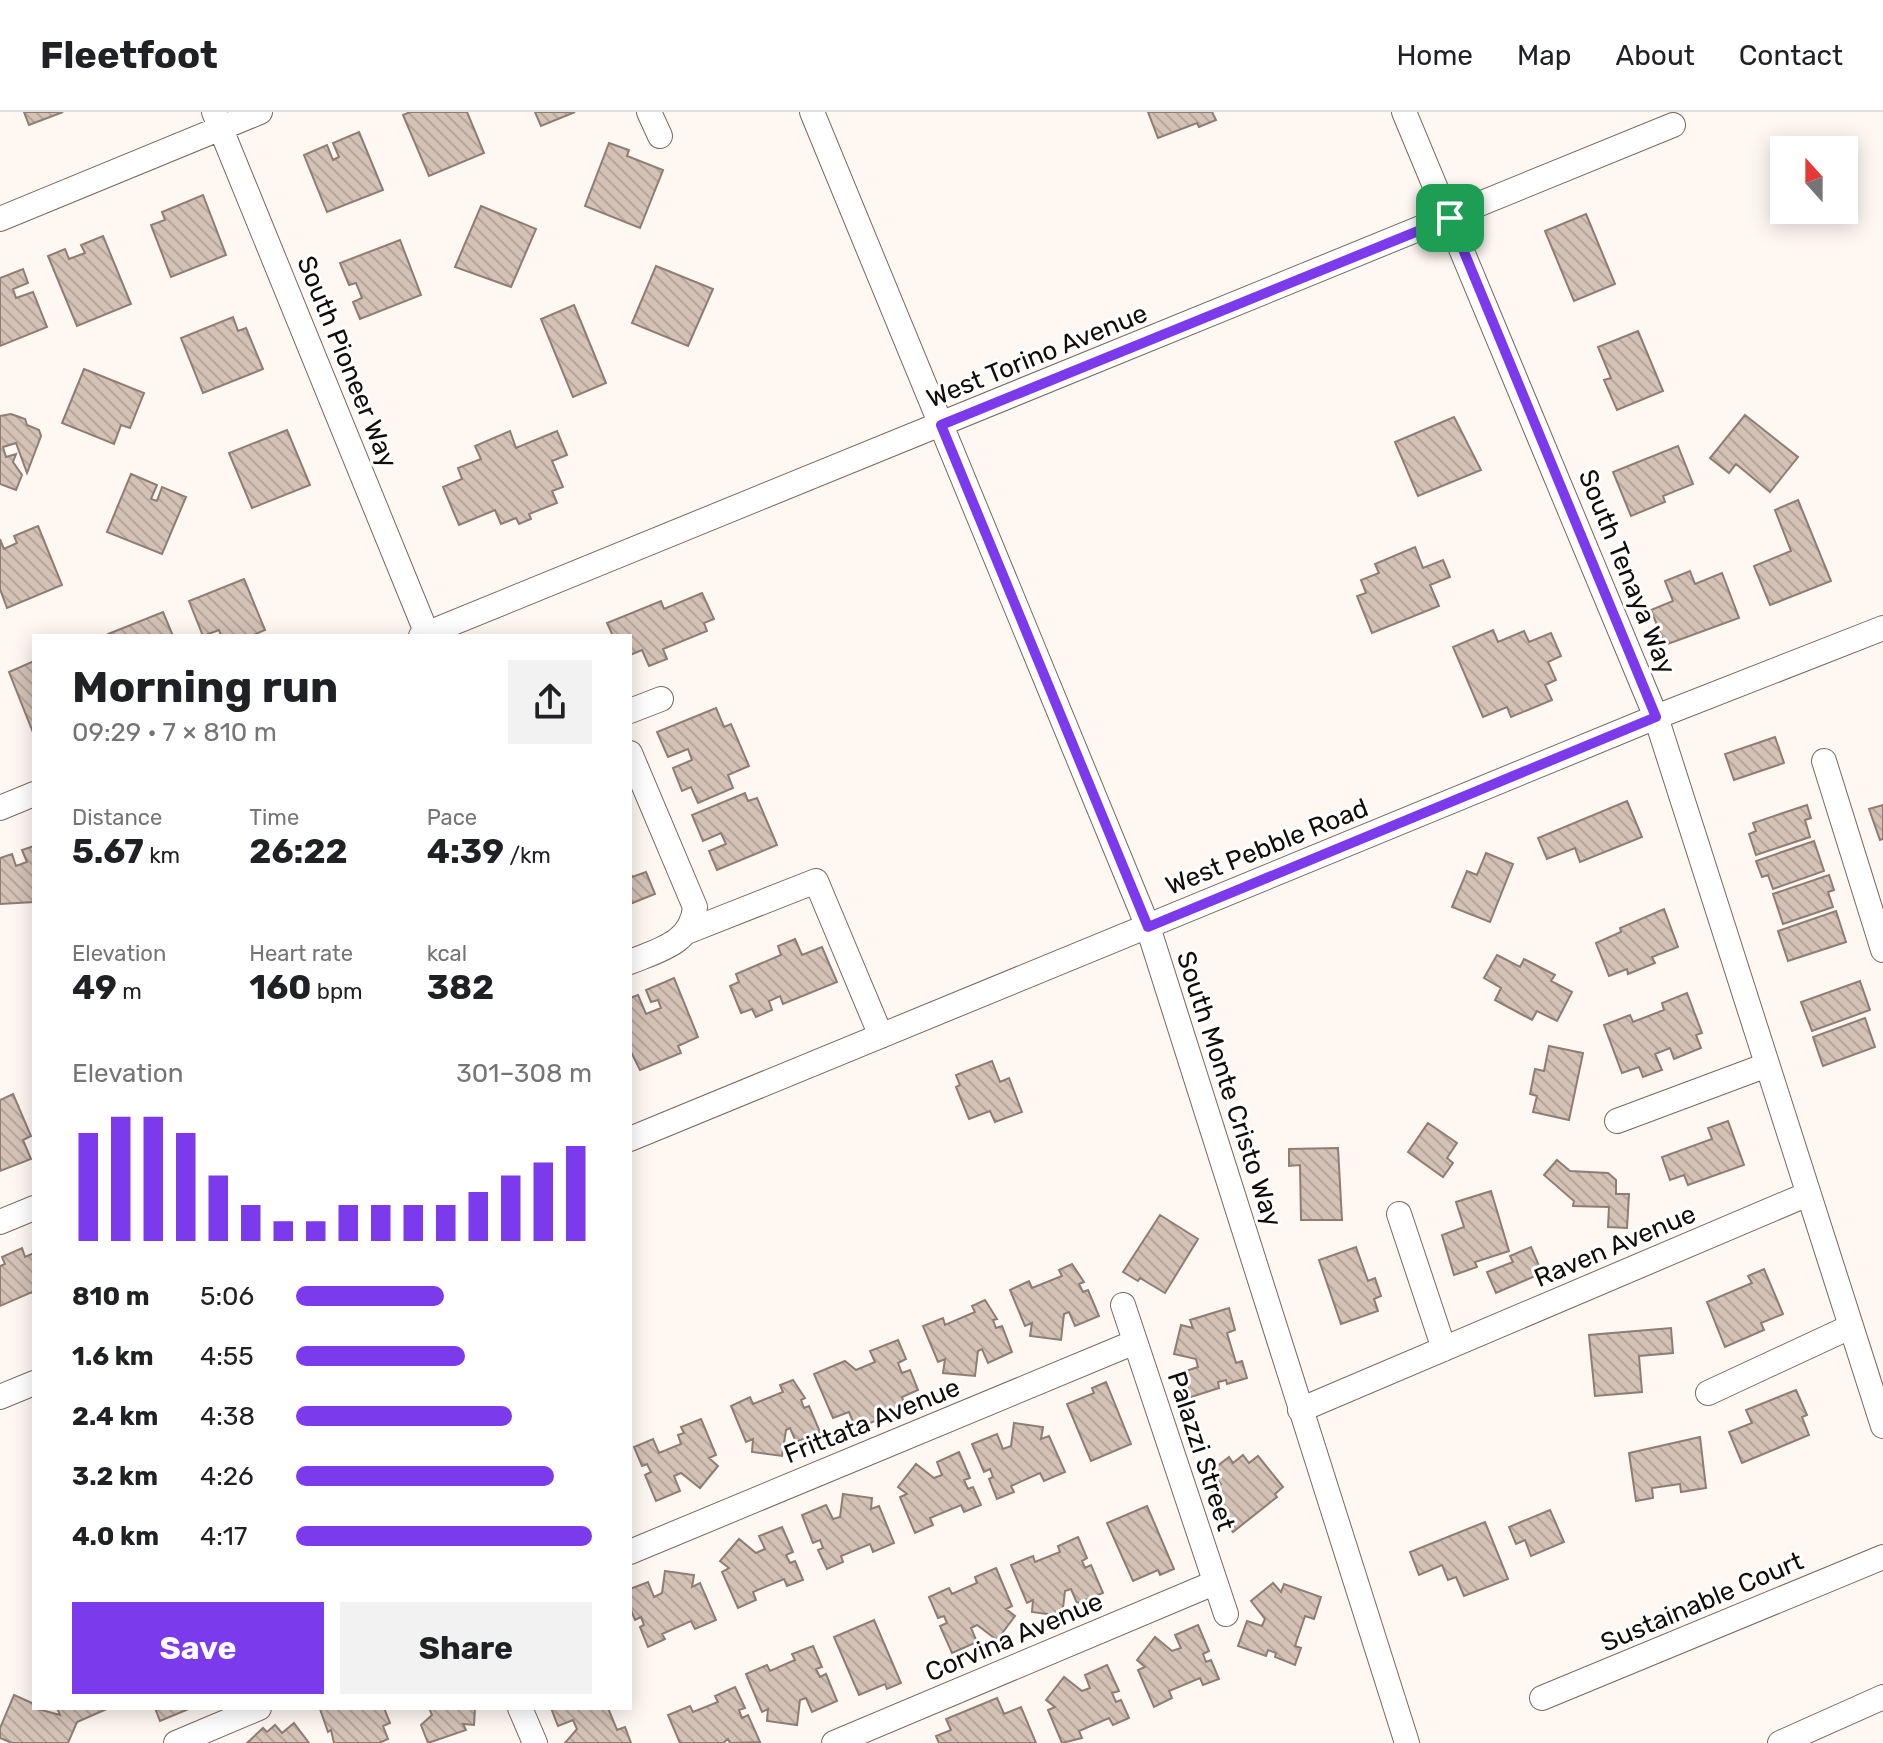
<!DOCTYPE html>
<html lang="en">
<head>
<meta charset="utf-8">
<style>
	body { margin:0; font-family:Rubik,sans-serif; background:#f2f2f2; color:#202124; height:100vh; display:flex; flex-direction:column; font-size:30px; white-space:nowrap }
	* { box-sizing:border-box; margin:0 }
	p { font-size:26px; color:#757577 }
	.icon { flex:none; width:44px; height:44px; fill:none; stroke:currentColor; stroke-width:2; stroke-linecap:round; stroke-linejoin:round }
	.map { position:relative; flex:1; overflow:hidden }
	.details { position:absolute; left:32px; top:522px; width:600px; height:1076px; display:flex; flex-direction:column; background:#fff; border-radius:0px; box-shadow:0 4px 20px #0003 }
	.details>* { flex:none }
	.needle { width:52px; rotate:339deg }
	.fabs { position:absolute; left:1770px; top:24px; display:grid; gap:16px }
	.fabs a { display:grid; place-items:center; width:88px; height:88px; border-radius:0px; background:#fff; box-shadow:0 4px 20px #0003; font-size:40px }
	.pin { position:absolute; display:grid; place-items:center; width:68px; height:68px; color:#fff; margin:-34px; border-radius:16px; box-shadow:0 4px 12px #0006 }
	.round { display:grid; place-items:center; flex:none; width:84px; height:84px; border-radius:0px; background:#f2f2f2 }
	.headline { display:flex; align-items:center; justify-content:space-between; height:136px; padding:0 40px }
	h1 { font-size:44px; font-weight:700; line-height:60px }
	.stats { display:grid; grid-template-columns:repeat(3,1fr); gap:12px; height:136px; padding:8px 40px }
	.stats div { display:grid; align-content:center }
	.stats b { font-size:34px; font-weight:700 }
	.stats small { font-size:22px; font-weight:400 }
	.stats p { font-size:22px }
	.chart { height:224px; padding:16px 40px }
	.chart p { display:flex; justify-content:space-between }
	.chart svg { width:100%; height:144px; margin-top:8px; stroke:#7c3aed; stroke-width:6 }
	.action { display:flex; gap:16px; margin-top:auto; padding:16px 40px }
	.action a { flex:1; height:92px; border-radius:0px; background:#7c3aed; color:#fff; font-size:32px; font-weight:700; line-height:92px; text-align:center }
	.action a+a { background:#f2f2f2; color:#202124 }
	ul { padding:0 40px; list-style:none; font-size:26px }
	li { display:grid; grid-template-columns:128px 96px 1fr; align-items:center; height:60px }
	li i { height:20px; border-radius:10px; background:#7c3aed }
	header { display:flex; align-items:center; gap:48px; box-sizing:border-box; height:112px; padding:0 40px; background:#fff; border-bottom:2px solid #e0e0e0 }
	header strong { font-size:38px }
	nav { display:flex; gap:44px; margin-inline-start:auto; font-size:28px }
	.map>svg:first-child { display:block }
	.building { fill:url(#building-back-hatch); stroke:#8e7d73; stroke-width:2 }
	.lines { fill:none; stroke-linecap:round; stroke-linejoin:round }
	.minor-casing { stroke:#79695f; stroke-width:26 }
	.minor { stroke:#fff; stroke-width:24 }
	.route-casing { stroke:#fff; stroke-width:16 }
	.route { stroke:#7c3aed; stroke-width:10 }
	.labels { text-anchor:middle; dominant-baseline:central; stroke-width:6; stroke-linejoin:round; paint-order:stroke }
	.street-label { font-size:26px; fill:#120d09; stroke:#fff }
</style>
</head>
<body>
<header>
<strong>Fleetfoot</strong>
<nav><a>Home</a><a>Map</a><a>About</a><a>Contact</a></nav>
</header>
<div class="map">
<svg width="1883" height="1631" viewBox="0 0 1883 1631">
	<defs>
		<pattern id="building-back-hatch" width="6" height="6" patternUnits="userSpaceOnUse" patternTransform="scale(2)"><rect width="6" height="6" fill="#d4c2b7"/><path d="M-1 5l2 2M0 0l6 6M5-1l2 2" fill="none" stroke="#b5a69c"/></pattern>
	</defs>
	<rect width="100%" height="100%" fill="#fef7f2"/>
	<path class="building" d="M 24,0 L 63,0 L 29,13 Z
		M 410,0 L 467,0 L 484,41 L 429,64 L 403,3 Z
		M 535,0 L 575,0 L 541,14 Z
		M 1148,0 L 1212,0 L 1216,8 L 1199,15 L 1197,11 L 1158,26 Z
		M 359,20 L 383,78 L 327,100 L 304,43 L 327,33 L 333,48 L 339,45 L 333,31 Z
		M 609,31 L 629,38 L 627,44 L 663,58 L 640,116 L 585,94 Z
		M 203,83 L 226,143 L 171,165 L 151,113 L 165,108 L 162,100 Z
		M 481,94 L 536,117 L 511,175 L 455,155 Z
		M 1586,102 L 1615,172 L 1574,189 L 1545,119 Z
		M 103,124 L 131,192 L 77,214 L 48,144 L 65,137 L 69,147 L 85,141 L 81,133 Z
		M 400,128 L 421,183 L 360,207 L 353,190 L 362,186 L 356,171 L 349,173 L 340,151 Z
		M 656,154 L 713,177 L 688,234 L 632,211 Z
		M 23,157 L 28,171 L 13,177 L 16,186 L 33,180 L 47,215 L 0,234 L 0,166 Z
		M 574,193 L 606,271 L 573,285 L 541,207 Z
		M 233,205 L 238,219 L 246,216 L 263,257 L 203,281 L 181,226 Z
		M 1638,219 L 1663,279 L 1617,298 L 1604,268 L 1611,266 L 1598,235 Z
		M 84,257 L 144,281 L 130,316 L 121,313 L 114,332 L 62,311 Z
		M 11,302 L 25,307 L 27,313 L 39,318 L 41,324 L 27,361 L 16,331 L 3,335 L 6,345 L 16,342 L 13,350 L 22,363 L 16,378 L 0,372 L 0,304 Z
		M 1745,303 L 1798,345 L 1770,380 L 1736,352 L 1729,361 L 1710,346 Z
		M 1454,305 L 1481,358 L 1418,384 L 1395,330 Z
		M 287,318 L 310,373 L 252,396 L 229,341 Z
		M 510,319 L 516,336 L 557,319 L 567,343 L 552,349 L 563,375 L 552,379 L 557,391 L 529,402 L 531,407 L 519,412 L 516,406 L 501,412 L 495,398 L 459,413 L 443,375 L 462,367 L 458,356 L 481,347 L 475,334 Z
		M 1678,334 L 1693,372 L 1663,384 L 1665,390 L 1631,404 L 1613,360 Z
		M 131,362 L 157,373 L 151,387 L 157,389 L 162,375 L 186,385 L 162,442 L 107,420 Z
		M 1798,388 L 1831,469 L 1770,493 L 1754,454 L 1791,439 L 1775,398 Z
		M 38,414 L 62,473 L 7,496 L 0,477 L 0,427 L 4,437 L 17,431 L 14,424 Z
		M 1415,435 L 1423,456 L 1443,448 L 1450,465 L 1430,473 L 1439,494 L 1372,521 L 1357,484 L 1366,481 L 1361,468 L 1379,461 L 1375,452 Z
		M 1690,459 L 1695,472 L 1722,461 L 1739,506 L 1665,533 L 1651,498 L 1673,489 L 1665,469 Z
		M 244,467 L 265,518 L 251,524 L 221,524 L 219,518 L 203,524 L 189,489 Z
		M 702,481 L 714,507 L 704,511 L 707,519 L 663,537 L 667,547 L 649,554 L 642,538 L 630,543 L 630,524 L 613,524 L 607,511 L 661,489 L 664,497 Z
		M 163,500 L 173,524 L 109,524 L 108,522 Z
		M 1493,518 L 1498,530 L 1524,519 L 1529,530 L 1551,521 L 1561,544 L 1548,550 L 1556,568 L 1545,573 L 1552,588 L 1511,605 L 1507,595 L 1483,605 L 1453,535 Z
		M 34,549 L 34,623 L 9,560 Z
		M 716,596 L 724,615 L 731,612 L 749,654 L 728,663 L 733,676 L 698,691 L 691,675 L 682,679 L 673,656 L 692,648 L 688,637 L 668,645 L 657,620 Z
		M 1775,625 L 1784,651 L 1734,668 L 1725,642 Z
		M 745,681 L 748,689 L 757,686 L 777,733 L 717,758 L 709,739 L 726,732 L 721,721 L 703,729 L 692,703 Z
		M 1627,689 L 1642,725 L 1580,750 L 1575,736 L 1547,747 L 1538,726 Z
		M 1807,693 L 1811,706 L 1805,708 L 1810,725 L 1756,743 L 1749,722 L 1756,719 L 1753,711 Z
		M 1883,693 L 1883,727 L 1880,728 L 1869,697 Z
		M 1814,729 L 1824,759 L 1773,777 L 1768,763 L 1762,765 L 1756,749 Z
		M 34,734 L 34,790 L 0,792 L 0,746 L 12,742 L 16,754 L 27,750 L 22,738 Z
		M 1486,741 L 1513,752 L 1490,810 L 1452,795 L 1467,759 L 1477,763 Z
		M 630,759 L 632,765 L 646,760 L 655,782 L 630,792 Z
		M 1829,763 L 1834,778 L 1828,780 L 1833,795 L 1783,812 L 1773,782 Z
		M 1664,797 L 1678,835 L 1652,845 L 1655,851 L 1628,862 L 1627,857 L 1609,864 L 1596,831 L 1621,820 L 1620,816 Z
		M 1836,799 L 1846,830 L 1788,849 L 1778,819 Z
		M 795,827 L 802,843 L 822,835 L 837,870 L 783,892 L 780,884 L 769,889 L 772,898 L 756,905 L 752,897 L 741,901 L 730,874 L 739,870 L 736,862 L 781,843 L 778,834 Z
		M 1497,843 L 1520,855 L 1524,847 L 1555,863 L 1551,869 L 1572,880 L 1557,909 L 1537,899 L 1532,908 L 1495,888 L 1501,876 L 1484,866 Z
		M 674,866 L 698,925 L 678,934 L 681,941 L 640,958 L 630,938 L 630,886 L 638,883 L 646,902 L 661,896 L 658,888 L 651,890 L 646,878 Z
		M 1860,869 L 1870,898 L 1812,919 L 1801,890 Z
		M 1687,881 L 1702,921 L 1696,923 L 1701,936 L 1674,947 L 1670,936 L 1655,942 L 1662,958 L 1643,965 L 1639,955 L 1622,961 L 1604,913 L 1630,903 L 1633,910 L 1664,898 L 1662,891 Z
		M 1865,906 L 1875,935 L 1823,954 L 1813,925 Z
		M 1549,934 L 1583,941 L 1569,1008 L 1533,1000 L 1537,984 L 1530,982 L 1535,957 L 1544,959 Z
		M 992,949 L 1000,970 L 1009,966 L 1022,1000 L 995,1010 L 990,999 L 969,1007 L 956,975 L 960,973 L 956,963 Z
		M 13,982 L 31,1024 L 23,1028 L 31,1047 L 0,1059 L 0,988 Z
		M 1728,1009 L 1744,1053 L 1688,1073 L 1684,1063 L 1670,1068 L 1662,1045 L 1712,1027 L 1708,1016 Z
		M 1428,1011 L 1457,1031 L 1447,1046 L 1453,1051 L 1443,1065 L 1408,1040 Z
		M 1338,1036 L 1342,1108 L 1301,1108 L 1300,1053 L 1289,1054 L 1289,1037 Z
		M 1557,1048 L 1570,1059 L 1608,1061 L 1616,1068 L 1616,1082 L 1629,1082 L 1627,1116 L 1608,1115 L 1609,1095 L 1573,1094 L 1574,1089 L 1544,1063 Z
		M 1491,1079 L 1509,1139 L 1475,1150 L 1477,1155 L 1454,1163 L 1442,1123 L 1464,1115 L 1456,1090 Z
		M 1160,1103 L 1198,1127 L 1165,1181 L 1140,1166 L 1138,1169 L 1123,1160 Z
		M 1356,1135 L 1368,1169 L 1375,1166 L 1381,1184 L 1374,1187 L 1378,1199 L 1341,1212 L 1319,1148 Z
		M 1531,1135 L 1542,1161 L 1496,1181 L 1487,1160 L 1513,1150 L 1510,1144 Z
		M 22,1136 L 25,1145 L 34,1141 L 34,1185 L 32,1180 L 0,1194 L 0,1154 L 5,1152 L 2,1145 Z
		M 1072,1152 L 1084,1170 L 1079,1172 L 1083,1180 L 1088,1178 L 1099,1204 L 1075,1214 L 1069,1200 L 1064,1202 L 1061,1228 L 1030,1224 L 1032,1211 L 1025,1214 L 1010,1178 L 1029,1169 L 1032,1176 L 1062,1164 L 1059,1158 Z
		M 1764,1157 L 1783,1202 L 1761,1211 L 1764,1218 L 1725,1235 L 1707,1190 L 1752,1171 L 1748,1164 Z
		M 985,1188 L 997,1207 L 993,1208 L 996,1216 L 1002,1214 L 1012,1240 L 988,1251 L 982,1237 L 978,1239 L 975,1264 L 943,1261 L 945,1247 L 938,1250 L 923,1214 L 943,1206 L 945,1213 L 975,1200 L 972,1194 Z
		M 1229,1196 L 1235,1218 L 1227,1221 L 1236,1251 L 1242,1249 L 1247,1266 L 1227,1272 L 1226,1268 L 1218,1270 L 1219,1276 L 1191,1285 L 1183,1260 L 1198,1255 L 1196,1247 L 1174,1242 L 1181,1213 L 1193,1216 L 1190,1208 Z
		M 1671,1216 L 1673,1241 L 1639,1244 L 1642,1280 L 1595,1284 L 1589,1223 Z
		M 898,1228 L 906,1247 L 898,1251 L 902,1261 L 910,1258 L 918,1278 L 902,1285 L 906,1296 L 856,1317 L 849,1300 L 833,1306 L 814,1262 L 845,1249 L 856,1258 L 875,1250 L 870,1239 Z
		M 793,1268 L 805,1286 L 801,1288 L 804,1296 L 809,1294 L 820,1320 L 796,1330 L 790,1316 L 786,1318 L 782,1344 L 752,1340 L 753,1327 L 746,1330 L 731,1294 L 750,1285 L 753,1292 L 783,1280 L 780,1273 Z
		M 1106,1270 L 1131,1332 L 1091,1349 L 1067,1292 L 1094,1281 L 1092,1276 Z
		M 1796,1278 L 1807,1303 L 1802,1305 L 1809,1323 L 1742,1351 L 1729,1320 L 1752,1311 L 1746,1298 Z
		M 701,1307 L 716,1343 L 709,1346 L 718,1354 L 700,1376 L 681,1361 L 674,1364 L 680,1379 L 656,1389 L 645,1363 L 651,1360 L 647,1352 L 642,1354 L 634,1335 L 653,1327 L 659,1341 L 681,1332 L 678,1323 L 684,1321 L 681,1315 Z
		M 1014,1311 L 1043,1315 L 1041,1327 L 1049,1324 L 1065,1360 L 1044,1369 L 1040,1361 L 1011,1374 L 1014,1380 L 997,1387 L 989,1367 L 993,1365 L 990,1357 L 984,1360 L 972,1332 L 997,1322 L 1003,1337 L 1011,1334 Z
		M 1700,1325 L 1706,1376 L 1681,1380 L 1680,1372 L 1652,1376 L 1653,1386 L 1636,1389 L 1629,1341 Z
		M 959,1340 L 970,1366 L 964,1368 L 968,1377 L 973,1375 L 981,1393 L 964,1400 L 961,1393 L 930,1406 L 933,1413 L 915,1421 L 900,1385 L 907,1382 L 898,1375 L 916,1352 L 934,1366 L 942,1363 L 937,1350 Z
		M 1243,1343 L 1249,1351 L 1258,1344 L 1283,1375 L 1275,1382 L 1277,1385 L 1233,1420 L 1214,1395 L 1220,1390 L 1212,1379 L 1221,1372 L 1211,1359 L 1229,1345 L 1233,1351 Z
		M 843,1382 L 872,1386 L 871,1397 L 879,1394 L 894,1431 L 873,1440 L 870,1432 L 841,1444 L 843,1450 L 827,1457 L 818,1438 L 823,1436 L 820,1428 L 813,1431 L 802,1403 L 826,1393 L 833,1407 L 840,1405 Z
		M 1147,1394 L 1174,1457 L 1160,1463 L 1158,1458 L 1133,1469 L 1107,1411 Z
		M 1550,1398 L 1564,1430 L 1531,1444 L 1525,1428 L 1516,1432 L 1509,1415 Z
		M 1485,1410 L 1508,1467 L 1464,1484 L 1456,1465 L 1448,1468 L 1442,1453 L 1419,1463 L 1410,1440 Z
		M 782,1415 L 793,1440 L 786,1443 L 790,1451 L 795,1449 L 803,1468 L 787,1474 L 784,1467 L 753,1480 L 756,1488 L 738,1496 L 722,1460 L 729,1456 L 720,1449 L 739,1427 L 756,1441 L 765,1437 L 759,1424 Z
		M 1078,1425 L 1087,1446 L 1082,1449 L 1085,1456 L 1091,1453 L 1103,1481 L 1077,1491 L 1071,1477 L 1065,1479 L 1062,1504 L 1032,1500 L 1033,1488 L 1027,1491 L 1011,1453 L 1033,1444 L 1035,1450 L 1060,1440 L 1058,1434 Z
		M 996,1456 L 1012,1494 L 1006,1497 L 1015,1504 L 997,1528 L 977,1513 L 971,1516 L 977,1530 L 952,1541 L 940,1514 L 947,1511 L 944,1504 L 938,1506 L 929,1485 L 949,1476 L 952,1482 L 977,1471 L 975,1465 Z
		M 665,1459 L 694,1463 L 692,1475 L 700,1471 L 716,1508 L 695,1517 L 691,1509 L 662,1522 L 665,1527 L 648,1535 L 640,1515 L 644,1513 L 641,1505 L 635,1508 L 630,1496 L 630,1477 L 648,1470 L 654,1485 L 662,1481 Z
		M 1273,1471 L 1281,1480 L 1284,1472 L 1321,1485 L 1314,1507 L 1305,1504 L 1295,1534 L 1301,1536 L 1295,1553 L 1275,1545 L 1276,1541 L 1268,1538 L 1266,1544 L 1238,1534 L 1247,1509 L 1262,1514 L 1265,1507 L 1251,1489 Z
		M 874,1508 L 901,1571 L 887,1577 L 885,1572 L 859,1583 L 834,1525 Z
		M 1198,1513 L 1209,1539 L 1203,1542 L 1206,1550 L 1211,1548 L 1219,1567 L 1203,1573 L 1200,1566 L 1169,1579 L 1172,1586 L 1154,1595 L 1138,1558 L 1145,1555 L 1137,1548 L 1155,1525 L 1172,1539 L 1181,1536 L 1175,1523 Z
		M 813,1534 L 822,1555 L 816,1557 L 820,1565 L 826,1562 L 837,1589 L 812,1600 L 806,1586 L 800,1588 L 797,1613 L 767,1609 L 768,1597 L 762,1600 L 746,1562 L 767,1553 L 770,1559 L 795,1548 L 792,1542 Z
		M 1107,1553 L 1119,1579 L 1112,1581 L 1116,1590 L 1121,1588 L 1129,1606 L 1113,1613 L 1109,1606 L 1079,1619 L 1082,1626 L 1062,1631 L 1048,1598 L 1055,1595 L 1046,1588 L 1064,1565 L 1082,1579 L 1090,1576 L 1085,1563 Z
		M 735,1575 L 745,1596 L 739,1598 L 742,1606 L 748,1603 L 760,1630 L 730,1631 L 728,1627 L 723,1631 L 680,1631 L 668,1603 L 690,1594 L 693,1600 L 718,1590 L 715,1584 Z
		M 14,1583 L 34,1592 L 34,1596 L 60,1603 L 57,1596 L 109,1596 L 77,1610 L 68,1631 L 12,1631 L 0,1626 L 0,1616 Z
		M 997,1586 L 1004,1602 L 1021,1595 L 1036,1631 L 939,1631 L 936,1624 L 951,1618 L 946,1607 Z
		M 155,1596 L 191,1596 L 160,1609 Z
		M 369,1596 L 384,1596 L 390,1611 L 383,1614 L 388,1627 L 379,1631 L 334,1631 L 331,1618 L 328,1620 L 320,1597 Z
		M 429,1596 L 475,1596 L 474,1613 L 463,1612 L 466,1618 L 428,1631 L 421,1613 L 432,1603 Z
		M 551,1596 L 608,1596 L 617,1618 L 625,1615 L 631,1631 L 565,1631 L 577,1617 L 573,1608 L 558,1614 Z
		M 294,1611 L 309,1631 L 247,1631 L 263,1616 L 267,1620 L 275,1613 L 282,1621 Z"/>
	<g class="lines">
		<g class="minor-casing">
			<path id="minor" d="M 214,0 L 427,522
				M 649,0 L 660,24
				M 812,0 L 1148,815 L 1407,1631
				M 1404,0 L 1656,605 L 1883,1314
				M 0,107 L 260,0
				M 421,524 L 1673,13
				M 630,599 L 661,587
				M 630,641 L 695,795 C 692,831 659,838 630,850
				M 1824,649 L 1883,838
				M 0,696 L 34,682
				M 689,819 L 816,769 L 881,924
				M 1617,1009 L 1767,953
				M 630,1027 L 1656,605 L 1883,516
				M 1399,1102 L 1444,1237
				M 0,1110 L 34,1096
				M 1123,1193 L 1226,1502
				M 1708,1281 L 1850,1215
				M 0,1285 L 34,1271
				M 1300,1298 L 1808,1082
				M 630,1440 L 1135,1230
				M 1542,1586 L 1883,1445
				M 520,1596 L 535,1631
				M 176,1631 L 259,1596
				M 834,1631 L 1214,1471
				M 1780,1631 L 1883,1585"/>
		</g>
		<use href="#minor" class="minor"/>
	</g>
	<g class="lines">
		<g class="route-casing">
			<path id="route" d="M 1450,106 L 1656,605 L 1148,815 L 941,313 Z"/>
		</g>
		<use href="#route" class="route"/>
	</g>
	<g class="labels">
		<g class="street-label">
			<text transform="translate(1037 244) rotate(-22)">West Torino Avenue</text>
			<text transform="translate(347 250) rotate(68)">South Pioneer Way</text>
			<text transform="translate(1627 460) rotate(68)">South Tenaya Way</text>
			<text transform="translate(1267 735) rotate(-22)">West Pebble Road</text>
			<text transform="translate(1229 977) rotate(72)">South Monte Cristo Way</text>
			<text transform="translate(1615 1134) rotate(-23)">Raven Avenue</text>
			<text transform="translate(872 1309) rotate(-22)">Frittata Avenue</text>
			<text transform="translate(1201 1339) rotate(72)">Palazzi Street</text>
			<text transform="translate(1702 1490) rotate(-23)">Sustainable Court</text>
			<text transform="translate(1014 1525) rotate(-23)">Corvina Avenue</text>
		</g>
	</g>
</svg>
<div class="fabs">
<a><svg class="needle" viewBox="-14 -14 28 28"><path d="M0-13l5 13h-10z" fill="#e53935"/><path d="M0 13l5-13h-10z" fill="#757577"/></svg></a>
</div>
<div class="pin" style="left:1450px;top:106px;background:#1e9e55"><svg class="icon" aria-label="arrive" viewBox="0 0 24 24"><path d="M6 21V4h12l-3 4 3 4H6"/></svg></div>
<section class="details">
<div class="headline"><div><h1>Morning run</h1><p>09:29 · 7 × 810 m</p></div><a class="round"><svg class="icon" aria-label="share" viewBox="0 0 24 24"><path d="M12 15V3M7 8l5-5 5 5M5 13v7h14v-7"/></svg></a></div>
<div class="stats">
<div><p>Distance</p><b>5.67<small> km</small></b></div>
<div><p>Time</p><b>26:22</b></div>
<div><p>Pace</p><b>4:39<small> /km</small></b></div>
</div>
<div class="stats">
<div><p>Elevation</p><b>49<small> m</small></b></div>
<div><p>Heart rate</p><b>160<small> bpm</small></b></div>
<div><p>kcal</p><b>382</b></div>
</div>
<div class="chart"><p><span>Elevation</span>301–308 m</p>
<svg viewBox="0 0 160 44" preserveAspectRatio="none"><path d="M5 44V11M15 44V6M25 44V6M35 44V11M45 44V24M55 44V33M65 44V38M75 44V38M85 44V33M95 44V33M105 44V33M115 44V33M125 44V29M135 44V24M145 44V20M155 44V15"/></svg>
</div>
<ul>
<li><b>810 m</b>5:06<i style="width:50%"></i></li>
<li><b>1.6 km</b>4:55<i style="width:57%"></i></li>
<li><b>2.4 km</b>4:38<i style="width:73%"></i></li>
<li><b>3.2 km</b>4:26<i style="width:87%"></i></li>
<li><b>4.0 km</b>4:17<i style="width:100%"></i></li>
</ul>
<div class="action"><a>Save</a><a>Share</a></div>
</section>
</div>
</body>
</html>
